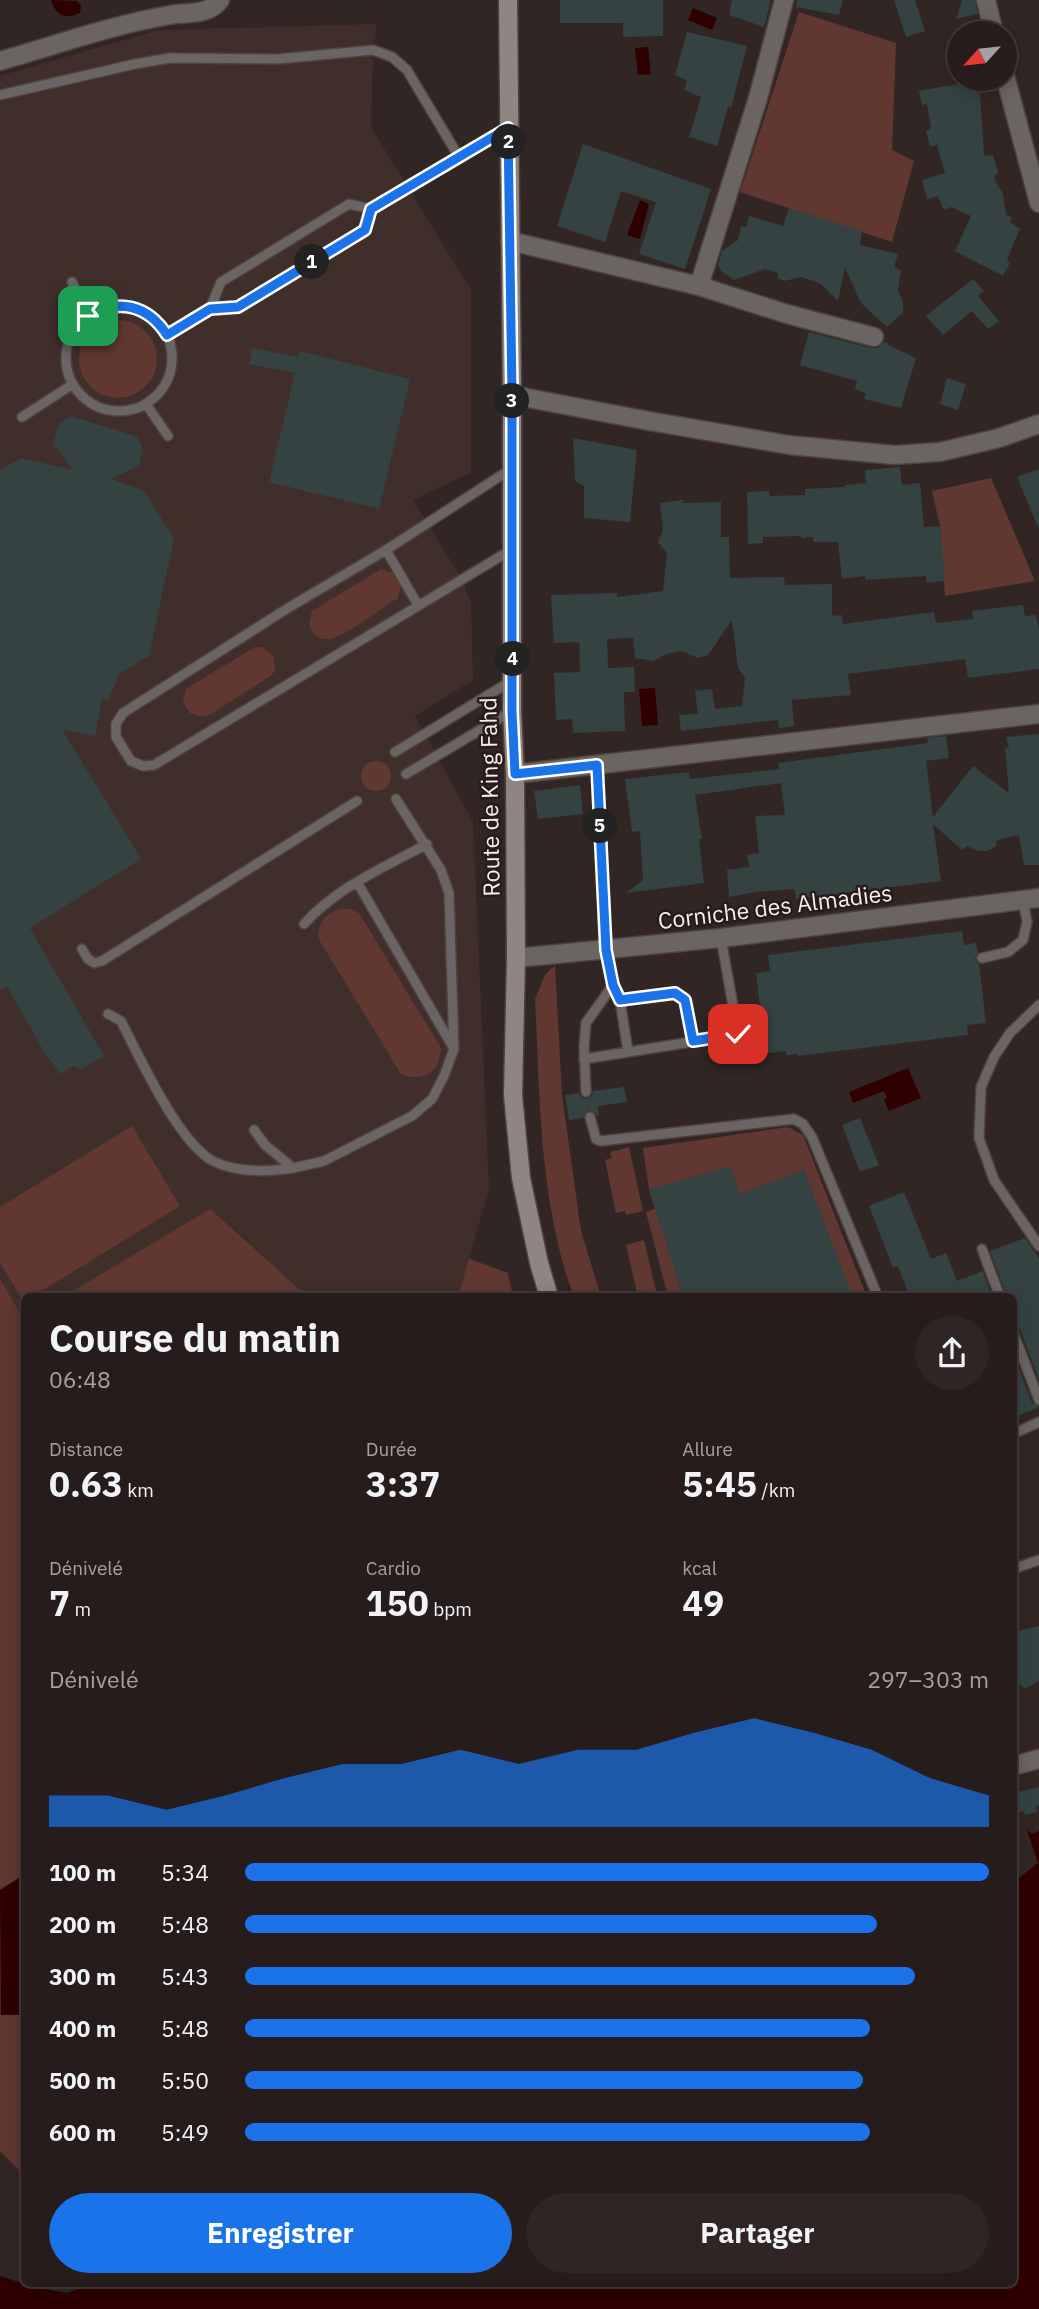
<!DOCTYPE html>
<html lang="fr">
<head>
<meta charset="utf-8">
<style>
	body { margin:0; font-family:"IBM Plex Sans",sans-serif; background:#2e2524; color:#f1f3f6; height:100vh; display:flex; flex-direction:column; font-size:26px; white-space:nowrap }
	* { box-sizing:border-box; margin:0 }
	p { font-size:23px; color:#a4a1a3 }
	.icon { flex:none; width:38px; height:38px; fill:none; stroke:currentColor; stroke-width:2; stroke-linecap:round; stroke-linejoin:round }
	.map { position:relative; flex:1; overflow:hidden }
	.side { position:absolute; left:21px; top:1293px; width:996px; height:994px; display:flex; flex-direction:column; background:#261c1b; border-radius:10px; box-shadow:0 4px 18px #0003,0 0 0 2px #423a3a }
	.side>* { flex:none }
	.needle { width:46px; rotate:243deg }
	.tools { position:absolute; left:947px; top:21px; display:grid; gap:14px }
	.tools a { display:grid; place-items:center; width:70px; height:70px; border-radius:50%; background:#261c1b; box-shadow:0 4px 18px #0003,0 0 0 2px #423a3a; font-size:35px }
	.pin { position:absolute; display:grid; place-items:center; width:60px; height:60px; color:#fff; margin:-30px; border-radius:14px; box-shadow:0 4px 10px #0006 }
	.km { position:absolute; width:35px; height:35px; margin:-18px; border-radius:50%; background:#222; color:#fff; font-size:19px; line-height:35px; text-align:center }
	.round { display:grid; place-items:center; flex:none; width:74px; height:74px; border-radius:37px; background:#2e2524 }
	.summary { display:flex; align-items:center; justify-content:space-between; height:119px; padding:0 28px }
	h1 { font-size:38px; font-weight:800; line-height:52px }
	.stats { display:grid; grid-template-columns:repeat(3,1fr); gap:10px; height:119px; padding:7px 28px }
	.stats div { display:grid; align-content:center }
	.stats b { font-size:35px; font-weight:800 }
	.stats small { font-size:19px; font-weight:400 }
	.stats p { font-size:19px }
	.chart { height:196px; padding:14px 28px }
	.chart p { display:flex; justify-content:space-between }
	.chart svg { width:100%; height:126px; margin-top:7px; fill:#1a73e8; opacity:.7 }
	.button { display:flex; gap:14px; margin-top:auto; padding:14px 28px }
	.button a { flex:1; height:80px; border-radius:42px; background:#1a73e8; color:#fff; font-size:28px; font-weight:800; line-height:80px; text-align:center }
	.button a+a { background:#2e2524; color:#f1f3f6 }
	ul { padding:0 28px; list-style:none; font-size:23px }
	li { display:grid; grid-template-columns:112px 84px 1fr; align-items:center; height:52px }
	li i { height:18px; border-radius:9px; background:#1a73e8 }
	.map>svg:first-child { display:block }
	.built { fill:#402e2a }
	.green { fill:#603831 }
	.water { fill:#2e0000 }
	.building { fill:#344242 }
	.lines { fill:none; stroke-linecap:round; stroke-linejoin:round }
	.lane-casing { stroke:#4e4240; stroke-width:12 }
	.street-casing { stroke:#4e4240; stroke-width:21 }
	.secondary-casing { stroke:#4e4240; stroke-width:21 }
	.lane { stroke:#6a6463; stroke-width:9 }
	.street { stroke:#6a6463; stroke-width:18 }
	.secondary { stroke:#8f8583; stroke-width:18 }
	.route-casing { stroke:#fff; stroke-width:14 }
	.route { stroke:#1a73e8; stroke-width:9 }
	.labels { text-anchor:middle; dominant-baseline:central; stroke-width:5; stroke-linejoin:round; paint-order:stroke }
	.street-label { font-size:23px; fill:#f7efed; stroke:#281c1a }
</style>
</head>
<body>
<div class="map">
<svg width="1039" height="2309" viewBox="0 0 1039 2309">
	<rect width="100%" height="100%" fill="#322624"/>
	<path class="built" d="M 377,24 L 373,50 L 371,127 L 471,290 L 471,473 L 413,500 L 462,579 L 471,603 L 473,680 L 415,716 L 473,822 L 489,1189 L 469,1258 L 508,1273 L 513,1297 L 24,1297 L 24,2175 L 0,2151 L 0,76 L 159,30 Z"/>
	<path class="green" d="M 799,12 L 896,43 L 892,150 L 914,161 L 892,242 L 740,192 Z
		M79 359a39 39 0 1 1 78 0a39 39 0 1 1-78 0Z
		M 991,478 L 1035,581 L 945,596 L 940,526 L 932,491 Z
		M 381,569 L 394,573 L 401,585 L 398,598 C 383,607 344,637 330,639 C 319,641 312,634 309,624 L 312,611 Z
		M 255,647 L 262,647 L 273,656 L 275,669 L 272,675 L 209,715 L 203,717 L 190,713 L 183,702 L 186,689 Z
		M361 776a15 15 0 1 1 30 0a15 15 0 1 1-30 0Z
		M 340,909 L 350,909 L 359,913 L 441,1048 C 440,1072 423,1083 401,1074 L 318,938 C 319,922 325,914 340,909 Z
		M 555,965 L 562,1095 L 581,1231 L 601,1297 L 574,1297 C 539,1202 540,1099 535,999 L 545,975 Z
		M 132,1126 L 180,1206 L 32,1297 L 24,1297 L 24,1302 L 0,1263 L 0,1207 Z
		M 788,1127 L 803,1135 L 867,1297 L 668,1297 L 646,1212 L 655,1209 L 649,1189 L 643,1148 Z
		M 629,1147 L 643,1211 L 626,1215 L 625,1211 L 616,1213 L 605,1160 L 612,1158 L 610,1152 Z
		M 210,1209 L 299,1289 L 329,1297 L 63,1297 Z
		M 644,1240 L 657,1295 L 638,1297 L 626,1245 Z
		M 469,1259 L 508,1273 L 513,1297 L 458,1297 Z
		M 0,1279 L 24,1320 L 24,1868 L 19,1878 L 0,1890 Z
		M 0,2015 L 24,2015 L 24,2175 L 0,2151 Z"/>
	<path class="water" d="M 51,0 L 77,1 L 81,6 L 80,13 C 65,20 55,15 51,0 Z
		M 693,8 L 717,18 L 712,30 L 688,20 Z
		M 648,47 L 651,74 L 638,75 L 635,48 Z
		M 640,200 L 649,204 L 640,239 L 627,235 Z
		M 655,688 L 658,725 L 642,726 L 639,689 Z
		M 908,1068 L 921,1098 L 889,1111 L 884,1100 L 887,1098 L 884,1091 L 853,1103 L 849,1092 Z
		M 1027,1830 L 1032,1834 L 1039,1831 L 1039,2309 L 0,2309 L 0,2276 L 34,2287 L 67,2293 L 90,2284 L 1013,2284 L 1013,1883 L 1038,1863 Z
		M 24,1868 L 24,2015 L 1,2015 L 0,1890 L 19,1878 Z"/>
	<path class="building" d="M 560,0 L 663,0 L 663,36 L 623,37 L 623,23 L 560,23 Z
		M 732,0 L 771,0 L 764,27 L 729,15 Z
		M 797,0 L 843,0 L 839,15 L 796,7 Z
		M 894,0 L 915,0 L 925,31 L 906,37 Z
		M 962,0 L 975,0 L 978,14 L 956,19 Z
		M 687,32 L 747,46 L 731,108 L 728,107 L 717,146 L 689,137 L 701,97 L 684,90 L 687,81 L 675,75 Z
		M 979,80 L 984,156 L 993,155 L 998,172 L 994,178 L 1003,194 L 1006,215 L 1012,217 L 1010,222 L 1020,229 L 1007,259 L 1010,263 L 1003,276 L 955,251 L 971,216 L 951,207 L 944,210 L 938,196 L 927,199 L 922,180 L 945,173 L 937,145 L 930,147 L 926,131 L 931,128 L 927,104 L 922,105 L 919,91 Z
		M 583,144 L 711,189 L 685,269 L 639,254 L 656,202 L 621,191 L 605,242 L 557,226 Z
		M 789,208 L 862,231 L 860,245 L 898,254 L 894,267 L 901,270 L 898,291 L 903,302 L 903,313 L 887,327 L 861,303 L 845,268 L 838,301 L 821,284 L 811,280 L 801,277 L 784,281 L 778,278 L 778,273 L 765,269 L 734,280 L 721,271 L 718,265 L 722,251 L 738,240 L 741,226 L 746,227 L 749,216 L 783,226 Z
		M 973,279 L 984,291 L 978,296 L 999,321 L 988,329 L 972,311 L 943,335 L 926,316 Z
		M 809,332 L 871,348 L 878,348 L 884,342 L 889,343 L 888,345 L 916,358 L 901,408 L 864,399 L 866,394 L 855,389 L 857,381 L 800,365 Z
		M 252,348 L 298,357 L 300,351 L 410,379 L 379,509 L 269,482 L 295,373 L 249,364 Z
		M 947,378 L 966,384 L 958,410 L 940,404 Z
		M 71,416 L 138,437 L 143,449 L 139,466 L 111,479 L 143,490 L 174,538 L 149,656 L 120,673 L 108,700 L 102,699 L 95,736 L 62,729 L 141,859 L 30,928 L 104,1056 L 81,1069 L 73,1066 L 61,1074 L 44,1052 L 7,986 L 0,990 L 0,470 L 21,458 L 73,470 L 53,444 L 59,423 Z
		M 573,438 L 637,450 L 630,522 L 584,518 L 584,486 L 575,481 Z
		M 900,467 L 902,485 L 920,483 L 924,527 L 940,526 L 945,581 L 926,583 L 926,576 L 866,580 L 865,576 L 842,579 L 838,542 L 813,542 L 813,537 L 801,538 L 801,536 L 763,537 L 763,543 L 748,544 L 747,492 L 769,491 L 770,496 L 805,495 L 805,489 L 845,487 L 845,485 L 866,483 L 865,470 Z
		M 1039,469 L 1039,529 L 1017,477 Z
		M 683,500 L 683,503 L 721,502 L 721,537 L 729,537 L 730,578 L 784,577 L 785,585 L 832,584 L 832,616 L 842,615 L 843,624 L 934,612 L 936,623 L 973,619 L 972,611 L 1023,605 L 1025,616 L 1036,615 L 1039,631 L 1039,669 L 968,678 L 965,659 L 848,674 L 851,695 L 792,700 L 794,726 L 779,728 L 778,720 L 681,731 L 679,715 L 698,714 L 695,691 L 712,689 L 715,709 L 742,706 L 745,678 L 738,668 L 732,620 L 708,655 L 698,658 L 681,651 L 669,653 L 653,661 L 635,658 L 633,638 L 607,639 L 608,668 L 634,667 L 635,692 L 624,692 L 625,731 L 573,733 L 572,719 L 556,720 L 554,673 L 580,672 L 579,642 L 554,643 L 551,595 L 617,593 L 617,597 L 663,591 L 667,553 L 658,542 L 663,530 L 660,503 Z
		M 1039,734 L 1039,865 L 1024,865 L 1019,835 L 997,840 L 996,846 L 987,851 L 978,851 L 967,846 L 962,850 L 933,824 L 941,881 L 796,899 L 795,889 L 756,892 L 729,897 L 727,870 L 749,867 L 747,855 L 759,853 L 755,816 L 785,815 L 781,783 L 695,795 L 702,839 L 699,839 L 704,883 L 626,893 L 643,880 L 640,831 L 632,832 L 625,779 L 689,772 L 690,779 L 779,769 L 778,763 L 928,743 L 927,738 L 946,736 L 949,758 L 926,761 L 933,817 L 973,766 L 1009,793 L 1005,747 L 1009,748 L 1006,737 Z
		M 580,785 L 583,814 L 538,819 L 534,791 Z
		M 962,931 L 964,945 L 976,943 L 978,953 L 975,959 L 979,964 L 986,1023 L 967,1025 L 968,1035 L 798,1056 L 798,1054 L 786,1055 L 786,1051 L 759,1054 L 757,1041 L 764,1040 L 756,973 L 770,971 L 768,955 Z
		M 624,1087 L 627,1102 L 598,1106 L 599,1116 L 589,1110 L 585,1113 L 583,1118 L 569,1120 L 565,1095 L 579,1093 L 582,1098 L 587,1099 L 592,1096 L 593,1091 Z
		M 860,1118 L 879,1165 L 860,1172 L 842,1125 Z
		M 731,1166 L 740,1194 L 804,1170 L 853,1297 L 683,1297 L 649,1189 Z
		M 904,1192 L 931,1259 L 946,1253 L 957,1281 L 983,1271 L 992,1297 L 910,1297 L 898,1266 L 893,1268 L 869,1206 Z
		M 1025,1238 L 1039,1258 L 1039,1380 L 1020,1329 L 1013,1325 L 1013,1297 L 1007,1297 L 990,1251 Z
		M 1013,1352 L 1032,1403 L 1039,1407 L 1013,1418 Z
		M 1039,1626 L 1039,1681 L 1025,1689 L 1013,1680 L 1013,1632 Z
		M 1039,1787 L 1039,1805 L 1036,1806 L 1037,1812 L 1025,1815 L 1024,1811 L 1013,1814 L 1013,1793 Z"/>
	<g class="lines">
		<g class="lane-casing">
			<path id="lane" d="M 0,95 L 135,64 L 170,58 L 278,59 L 373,50 L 392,57 L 407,70 L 459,157
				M 72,282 L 88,316
				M66 358a53 53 0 1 1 106 0a53 53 0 1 1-106 0Z
				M 210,309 L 221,282 L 349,204 L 371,209
				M 167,335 L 210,309 L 238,307 L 365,230 L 371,209 L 508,128
				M 146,404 L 168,436
				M 22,417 L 73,384
				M 511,469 L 386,550 L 288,608 L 123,713 L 116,724 L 116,737 L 131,761 L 143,766 L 154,765 L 511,550
				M 386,550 L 418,605
				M 395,752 L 511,681
				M 406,774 L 512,711
				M 357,882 L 453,1047
				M 304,924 C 337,887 385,867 427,844
				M 721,938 L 738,1034
				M 82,949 L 88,959 L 94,963 L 102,961 L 357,801
				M 982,958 L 1008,952 L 1023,940 L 1027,922 L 1023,900
				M 613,985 L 620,1000 L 628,1052
				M 620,1000 L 675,993 L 685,1000 L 693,1041
				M 1039,1005 L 1010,1033 L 994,1057 L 981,1087 L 979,1138 L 994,1180 L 1039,1246
				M 108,1014 L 121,1021 C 140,1058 178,1142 213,1161 C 237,1173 267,1172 293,1168
				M 584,1059 L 754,1032
				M 586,1092 L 584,1046 L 586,1023 L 613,985 L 606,950 L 597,765
				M 590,1117 L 596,1139 L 600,1141 L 794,1119 L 803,1124 L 812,1137 L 878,1297
				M 254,1130 L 265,1145 L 293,1168 L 324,1161 L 412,1116 L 432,1099 L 444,1076 L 454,1049 L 449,893 L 441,870 L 396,799
				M 982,1249 L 1000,1297
				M 1013,1332 L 1039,1400
				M 1013,1434 L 1039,1422
				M 1013,1569 L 1039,1560"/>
		</g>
		<g class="street-casing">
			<path id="street" d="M 986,0 L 994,33
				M 0,61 C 56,45 112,25 170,15 C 187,12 208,16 220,0
				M 1004,72 L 1039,203
				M 510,241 L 699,286 L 787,314 L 874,337
				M 699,286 L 758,98 L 784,0
				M 512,395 L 649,421 L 789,445 L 894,455 L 940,452 L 999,438 L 1039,424
				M 515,774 L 1039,714
				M 516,958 L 721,938 L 1039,898
				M 1013,1766 L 1039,1759"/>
		</g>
		<g class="secondary-casing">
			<path id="secondary" d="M 508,0 L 512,395 L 512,711 L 515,774 L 516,958 L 513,1095 L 521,1178 L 539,1263 L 549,1297"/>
		</g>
		<use href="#lane" class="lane"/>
		<use href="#street" class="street"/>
		<use href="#secondary" class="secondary"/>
	</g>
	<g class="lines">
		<g class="route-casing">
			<path id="route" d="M 88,316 C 118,298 148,305 167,335 L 210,309 L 238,307 L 365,230 L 371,209 L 508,128 L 512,395 L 512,711 L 515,774 L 597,765 L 606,950 L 613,985 L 620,1000 L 675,993 L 685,1000 L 693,1041 L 738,1034"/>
		</g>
		<use href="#route" class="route"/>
	</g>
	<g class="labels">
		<g class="street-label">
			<text transform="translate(489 797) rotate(-91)">Route de King Fahd</text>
			<text transform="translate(775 906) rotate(-7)">Corniche des Almadies</text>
		</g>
	</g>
</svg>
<div class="tools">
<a><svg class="needle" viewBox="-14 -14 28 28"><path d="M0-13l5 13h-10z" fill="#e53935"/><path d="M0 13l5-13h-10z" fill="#a4a1a3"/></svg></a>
</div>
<div class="pin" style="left:88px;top:316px;background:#1e9e55"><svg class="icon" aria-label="arrive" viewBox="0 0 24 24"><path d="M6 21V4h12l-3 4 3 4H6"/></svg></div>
<div class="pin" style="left:738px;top:1034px;background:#d93025"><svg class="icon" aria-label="check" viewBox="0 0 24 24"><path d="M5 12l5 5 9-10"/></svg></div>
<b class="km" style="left:312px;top:262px">1</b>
<b class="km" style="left:509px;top:142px">2</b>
<b class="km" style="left:512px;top:401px">3</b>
<b class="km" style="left:513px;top:659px">4</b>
<b class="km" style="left:600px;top:826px">5</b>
<section class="side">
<div class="summary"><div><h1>Course du matin</h1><p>06:48</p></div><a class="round"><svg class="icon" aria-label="share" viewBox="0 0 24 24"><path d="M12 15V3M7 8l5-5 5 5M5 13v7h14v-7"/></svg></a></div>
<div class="stats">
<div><p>Distance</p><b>0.63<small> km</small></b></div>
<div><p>Durée</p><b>3:37</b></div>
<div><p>Allure</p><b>5:45<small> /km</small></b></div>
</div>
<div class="stats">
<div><p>Dénivelé</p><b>7<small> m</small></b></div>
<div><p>Cardio</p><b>150<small> bpm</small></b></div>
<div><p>kcal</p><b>49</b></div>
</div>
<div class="chart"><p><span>Dénivelé</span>297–303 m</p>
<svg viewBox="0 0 160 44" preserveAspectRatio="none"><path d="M0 44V33L10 33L20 38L30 33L40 27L50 22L60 22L70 17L80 22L90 17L100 17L110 11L120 6L130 11L140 17L150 27L160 33V44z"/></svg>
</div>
<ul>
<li><b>100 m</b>5:34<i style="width:100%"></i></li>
<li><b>200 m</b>5:48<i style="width:85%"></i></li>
<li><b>300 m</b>5:43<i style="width:90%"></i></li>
<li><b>400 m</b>5:48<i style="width:84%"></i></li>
<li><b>500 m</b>5:50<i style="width:83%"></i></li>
<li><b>600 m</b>5:49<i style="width:84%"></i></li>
</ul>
<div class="button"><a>Enregistrer</a><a>Partager</a></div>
</section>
</div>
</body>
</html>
